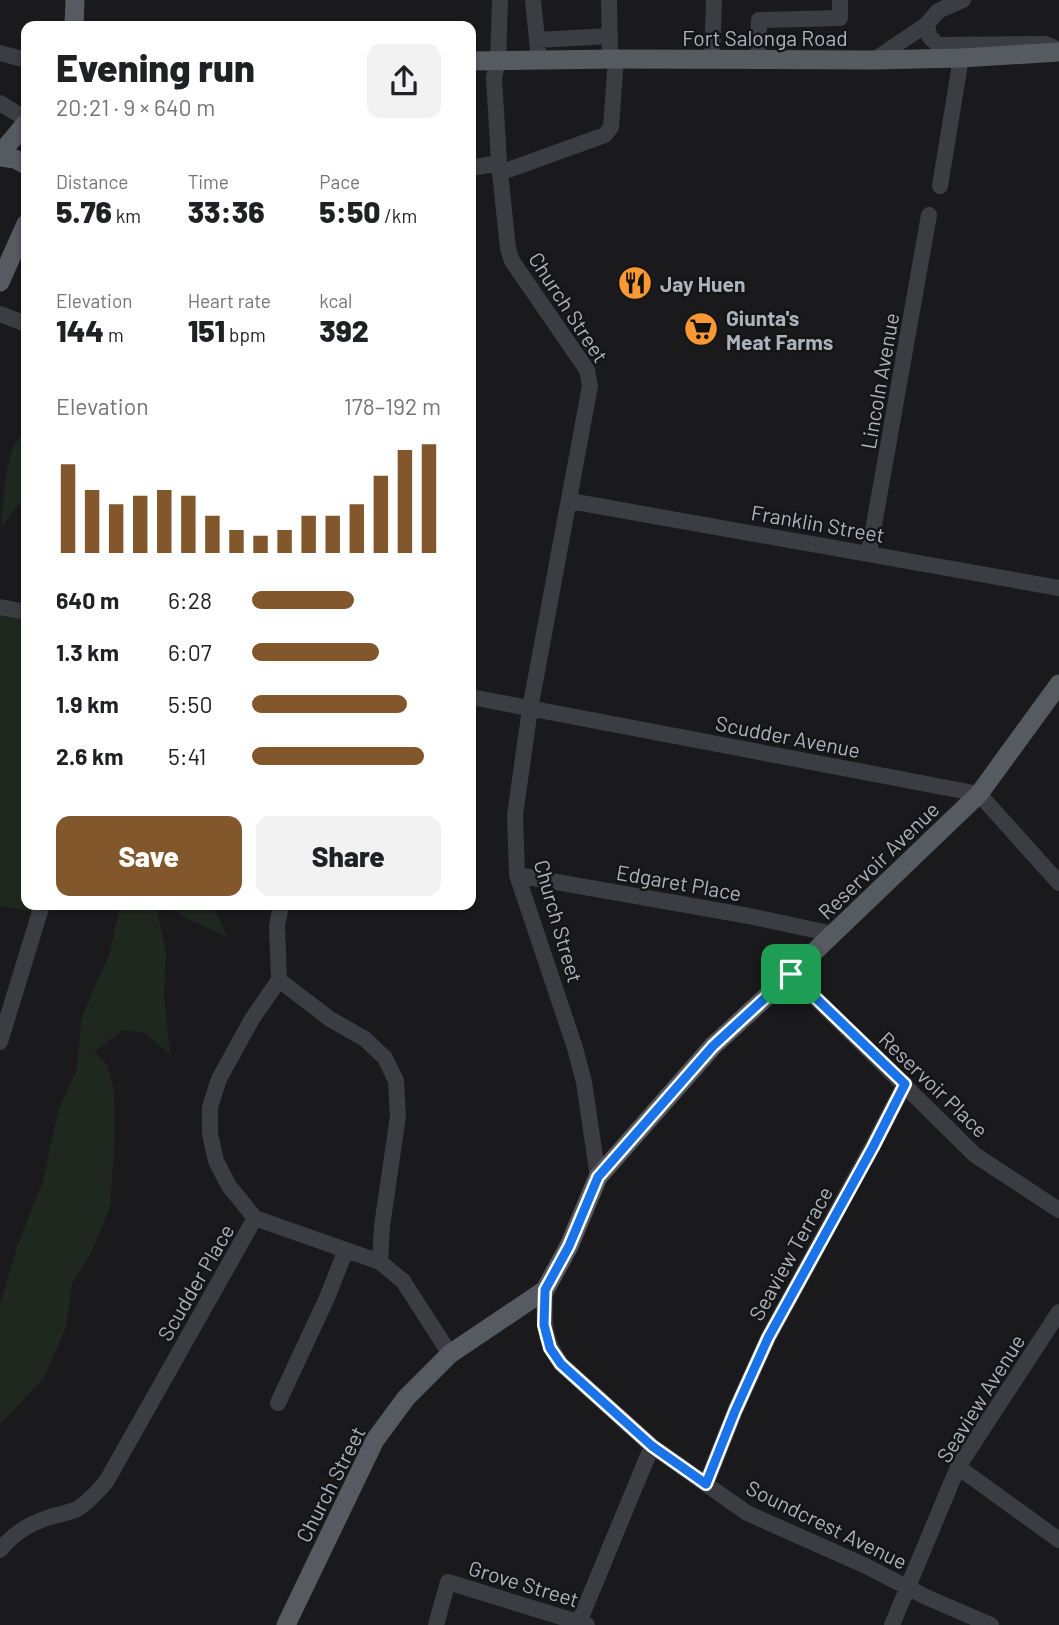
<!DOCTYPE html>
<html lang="en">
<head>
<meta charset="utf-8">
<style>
	body { margin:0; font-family:Barlow,sans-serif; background:#f2f2f2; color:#202124; height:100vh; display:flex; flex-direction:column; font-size:26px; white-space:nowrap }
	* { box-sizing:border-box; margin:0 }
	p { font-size:23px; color:#757577 }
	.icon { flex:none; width:38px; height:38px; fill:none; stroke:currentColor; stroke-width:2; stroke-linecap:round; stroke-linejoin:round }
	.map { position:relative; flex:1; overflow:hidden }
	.sheet { position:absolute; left:21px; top:21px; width:455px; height:889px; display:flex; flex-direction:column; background:#fff; border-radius:14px; box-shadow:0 2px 5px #0004 }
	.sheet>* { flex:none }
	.pin { position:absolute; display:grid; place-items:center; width:60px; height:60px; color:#fff; margin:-30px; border-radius:14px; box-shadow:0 4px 10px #0006 }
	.round { display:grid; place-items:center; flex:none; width:74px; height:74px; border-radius:14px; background:#f2f2f2 }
	.overview { display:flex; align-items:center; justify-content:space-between; height:119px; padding:0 35px }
	h1 { font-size:38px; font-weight:800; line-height:52px }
	.stats { display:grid; grid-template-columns:repeat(3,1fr); gap:10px; height:119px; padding:7px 35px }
	.stats div { display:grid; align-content:center }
	.stats b { font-size:30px; font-weight:800 }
	.stats small { font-size:19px; font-weight:400 }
	.stats p { font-size:19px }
	.chart { height:196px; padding:14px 35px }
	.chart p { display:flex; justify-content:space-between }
	.chart svg { width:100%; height:126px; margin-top:7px; stroke:#82572b; stroke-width:6 }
	.cta { display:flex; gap:14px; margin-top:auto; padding:14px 35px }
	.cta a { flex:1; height:80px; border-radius:14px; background:#82572b; color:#fff; font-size:28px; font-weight:800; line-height:80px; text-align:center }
	.cta a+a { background:#f2f2f2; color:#202124 }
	ul { padding:0 35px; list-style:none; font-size:23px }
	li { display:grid; grid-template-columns:112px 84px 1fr; align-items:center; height:52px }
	li i { height:18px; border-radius:9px; background:#82572b }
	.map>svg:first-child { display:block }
	.green { fill:#1f281f }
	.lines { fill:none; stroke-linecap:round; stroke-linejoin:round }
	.minor { stroke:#3b3d42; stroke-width:16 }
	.major { stroke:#565a61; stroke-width:19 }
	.route-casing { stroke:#fff; stroke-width:14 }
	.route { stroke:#1a73e8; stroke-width:9 }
	.labels { text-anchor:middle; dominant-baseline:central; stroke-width:5; stroke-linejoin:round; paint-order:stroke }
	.street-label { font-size:21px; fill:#acb3bc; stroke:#151517 }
	.poi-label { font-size:21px; font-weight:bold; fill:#acb3bc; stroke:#151517; text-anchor:start }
</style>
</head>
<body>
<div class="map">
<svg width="1059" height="1625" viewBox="0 0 1059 1625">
	<rect width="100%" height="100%" fill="#1a1a1c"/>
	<path class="green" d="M 23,433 L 26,438 L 26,500 L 17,506 L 1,528 L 6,473 L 13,447 Z
		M 0,608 L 26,613 L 26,905 L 35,905 L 33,912 L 0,906 Z
		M 120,905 L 156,905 L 166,953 L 164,995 L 170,1054 L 144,1033 L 123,1030 L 94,1052 L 107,1065 L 114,1091 L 115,1137 L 110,1206 L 94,1247 L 72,1284 L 66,1327 L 44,1378 L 0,1424 L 0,1304 L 17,1247 L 43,1181 L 58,1111 L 76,1072 L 82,1017 L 110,952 Z
		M 167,905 L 213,905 L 227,937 L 188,919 Z"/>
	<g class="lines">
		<path class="minor" d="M 500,0 L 498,61 L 494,77 L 499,163 L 508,248 L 512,261 L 587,370 L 590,386 L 530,709 L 515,815 L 517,875 L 575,1048 L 584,1082 L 598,1177
			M 533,0 L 538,50
			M 609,0 L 610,59
			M 927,24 L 929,36 L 938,45 L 1045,44 L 1053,47
			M 537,40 L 610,36
			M 0,53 L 26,60
			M 712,59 L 714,0
			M 758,59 L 759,20 L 840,18 L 840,0
			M 874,60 L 927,24 L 938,11 L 963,0
			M 0,103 L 26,119
			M 471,168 L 499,163
			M 500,173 L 605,135 L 611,127 L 616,59
			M 940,186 L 961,58
			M 0,314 L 26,324
			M 570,501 L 1059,588
			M 869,553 L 929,215
			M 0,607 L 26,612
			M 471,697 L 979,794 L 1059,883
			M 517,875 L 749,916 L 833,934
			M 791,974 L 975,1155 L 1059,1210
			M 279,980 L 330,1019 L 365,1039 L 385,1058 L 396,1081 L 398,1116 L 382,1226 L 380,1262
			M 0,1042 L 42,905
			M 255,1218 L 229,1186 L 216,1161 L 210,1134 L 210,1107 L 219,1079 L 252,1019 L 279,980 L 277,926 L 281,905
			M 255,1218 L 380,1262 L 403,1281 L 450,1354
			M 545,1290 C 544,1323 542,1336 561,1364 L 652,1446 L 747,1513 L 866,1566 L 926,1597 L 991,1625
			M 278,1403 L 326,1300 L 346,1250
			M 958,1467 L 1059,1540
			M 706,1484 L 735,1411 L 768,1338 L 872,1147 L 905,1084
			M 0,1550 C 15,1532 29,1524 50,1517 C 59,1514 69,1513 77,1509 C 89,1502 97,1492 106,1482 L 255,1218
			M 579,1622 L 652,1446
			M 436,1625 L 448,1582 L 587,1625
			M 892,1625 L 958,1467 L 1059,1312"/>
		<path class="major" d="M 74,26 L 75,0
			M 471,61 L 616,59 L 874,60 L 961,58 L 1059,52
			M 0,154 L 26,123
			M 0,157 L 15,159 L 26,165
			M 0,282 L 26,224
			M 286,1625 L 375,1440 L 406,1398 L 450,1354 L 545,1290 L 569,1246 L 598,1177 L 713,1046 L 791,974 L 979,794 L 1059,684"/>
	</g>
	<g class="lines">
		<g class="route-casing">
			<path id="route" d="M 791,974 L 905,1084 L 873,1147 L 768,1338 L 735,1411 L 706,1484 L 652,1446 L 561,1364 L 550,1348 L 544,1325 L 545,1290 L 569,1246 L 598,1177 L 713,1046 Z"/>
		</g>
		<use href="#route" class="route"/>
	</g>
	<defs>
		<g id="restaurant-disc" transform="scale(1.75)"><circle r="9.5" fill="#fa9834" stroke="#151517"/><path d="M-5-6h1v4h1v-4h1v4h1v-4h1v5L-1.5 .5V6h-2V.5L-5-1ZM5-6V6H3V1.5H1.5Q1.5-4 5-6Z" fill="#111"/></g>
		<g id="supermarket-disc" transform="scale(1.75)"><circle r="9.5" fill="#fa9834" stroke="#151517"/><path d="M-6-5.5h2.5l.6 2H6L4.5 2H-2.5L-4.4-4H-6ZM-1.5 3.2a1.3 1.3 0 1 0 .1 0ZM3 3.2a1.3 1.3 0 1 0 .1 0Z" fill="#111"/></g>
	</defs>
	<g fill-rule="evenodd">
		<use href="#restaurant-disc" x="635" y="283"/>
		<use href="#supermarket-disc" x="701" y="329"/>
	</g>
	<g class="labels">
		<g class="street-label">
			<text x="765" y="37">Fort Salonga Road</text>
			<text transform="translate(569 307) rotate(57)">Church Street</text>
			<text transform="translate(879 381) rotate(-80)">Lincoln Avenue</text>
			<text transform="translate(818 523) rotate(10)">Franklin Street</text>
			<text transform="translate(788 736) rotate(11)">Scudder Avenue</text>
			<text transform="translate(878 860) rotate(-44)">Reservoir Avenue</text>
			<text transform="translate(679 882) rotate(10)">Edgaret Place</text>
			<text transform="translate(559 921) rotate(74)">Church Street</text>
			<text transform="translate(934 1084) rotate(44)">Reservoir Place</text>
			<text transform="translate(790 1253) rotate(-61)">Seaview Terrace</text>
			<text transform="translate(195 1282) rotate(-60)">Scudder Place</text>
			<text transform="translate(980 1398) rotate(-58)">Seaview Avenue</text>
			<text transform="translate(330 1484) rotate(-63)">Church Street</text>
			<text transform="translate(827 1524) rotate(26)">Soundcrest Avenue</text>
			<text transform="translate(524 1583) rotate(17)">Grove Street</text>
		</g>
		<g class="poi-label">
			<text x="660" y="283">Jay Huen</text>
			<text x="726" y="317">Giunta's<tspan x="726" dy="24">Meat Farms</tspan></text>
		</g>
	</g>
</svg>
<div class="pin" style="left:791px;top:974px;background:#1e9e55"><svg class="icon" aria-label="arrive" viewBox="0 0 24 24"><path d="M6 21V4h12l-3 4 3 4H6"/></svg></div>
<section class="sheet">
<div class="overview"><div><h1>Evening run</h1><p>20:21 · 9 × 640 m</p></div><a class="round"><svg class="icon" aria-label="share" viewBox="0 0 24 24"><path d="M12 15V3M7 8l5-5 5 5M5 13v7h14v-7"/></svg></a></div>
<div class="stats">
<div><p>Distance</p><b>5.76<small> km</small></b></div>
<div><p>Time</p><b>33:36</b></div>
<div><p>Pace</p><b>5:50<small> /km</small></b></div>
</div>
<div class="stats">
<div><p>Elevation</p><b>144<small> m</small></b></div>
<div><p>Heart rate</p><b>151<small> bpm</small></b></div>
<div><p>kcal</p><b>392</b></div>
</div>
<div class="chart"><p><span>Elevation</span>178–192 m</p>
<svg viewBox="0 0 160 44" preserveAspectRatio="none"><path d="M5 44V13M15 44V22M25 44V27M35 44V24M45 44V22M55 44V24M65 44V31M75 44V36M85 44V38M95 44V36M105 44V31M115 44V31M125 44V27M135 44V17M145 44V8M155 44V6"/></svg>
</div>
<ul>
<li><b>640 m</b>6:28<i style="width:54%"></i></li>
<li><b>1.3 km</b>6:07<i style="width:67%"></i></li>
<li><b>1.9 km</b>5:50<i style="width:82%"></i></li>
<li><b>2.6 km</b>5:41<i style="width:91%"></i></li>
</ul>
<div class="cta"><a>Save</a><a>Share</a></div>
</section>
</div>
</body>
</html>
